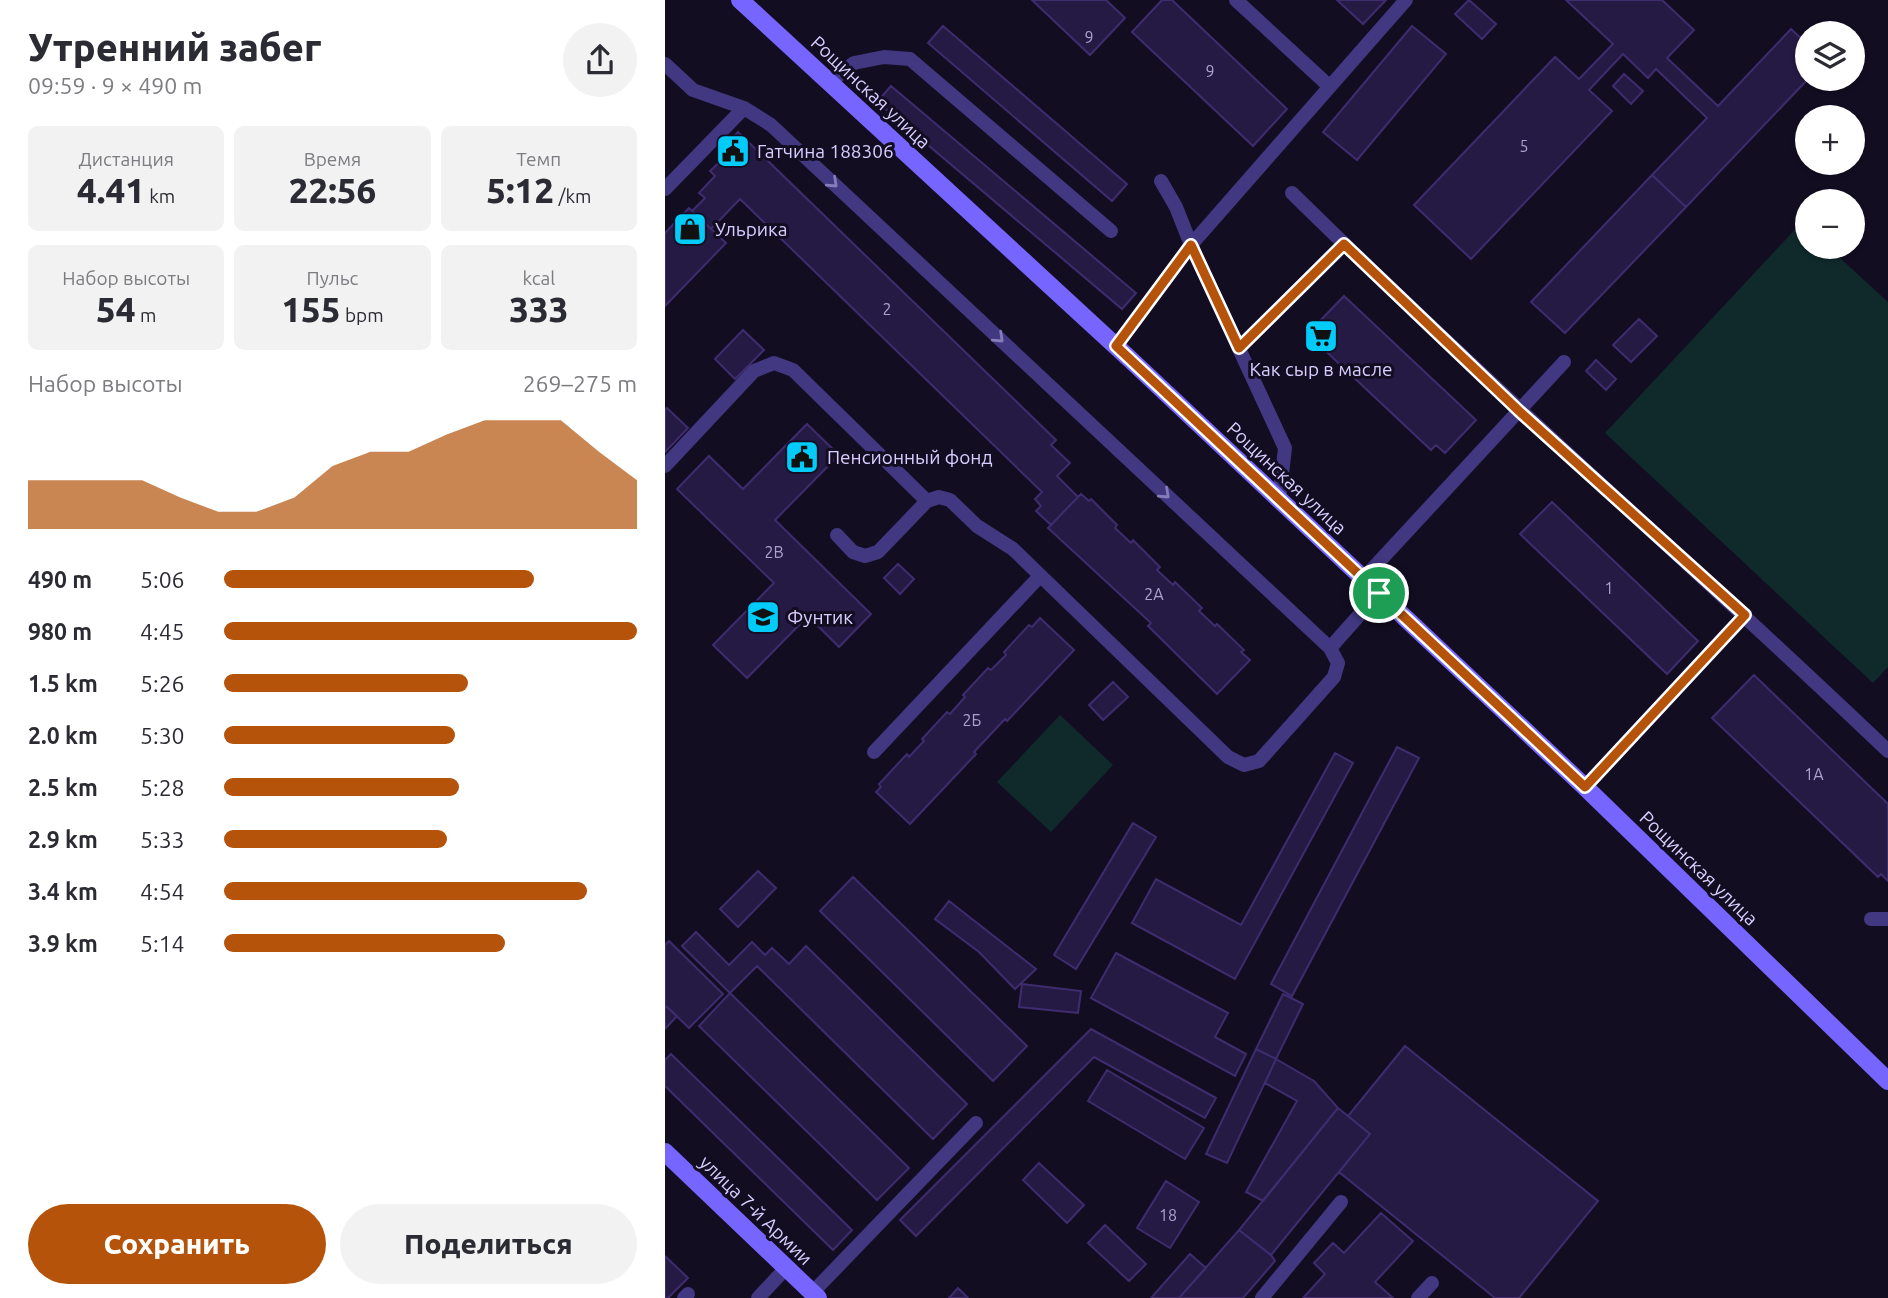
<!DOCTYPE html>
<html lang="ru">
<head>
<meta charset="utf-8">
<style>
	body { margin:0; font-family:Ubuntu,sans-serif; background:#f2f2f3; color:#2b2b33; height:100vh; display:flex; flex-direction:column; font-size:26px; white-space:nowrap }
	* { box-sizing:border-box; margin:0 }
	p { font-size:23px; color:#7c7c81 }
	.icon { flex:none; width:38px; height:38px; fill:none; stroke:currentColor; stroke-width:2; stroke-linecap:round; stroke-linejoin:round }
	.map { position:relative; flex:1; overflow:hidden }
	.panel { display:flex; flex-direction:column; background:#fff; width:665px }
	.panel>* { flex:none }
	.fabs { position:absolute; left:1130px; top:21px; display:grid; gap:14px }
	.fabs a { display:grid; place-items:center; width:70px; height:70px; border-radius:50%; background:#fff; box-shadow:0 2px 5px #0004; font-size:35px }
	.pin { position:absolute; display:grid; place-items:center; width:60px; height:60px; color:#fff; margin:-30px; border:4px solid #fff; border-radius:50%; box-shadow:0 2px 7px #0007 }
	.round { display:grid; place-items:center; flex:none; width:74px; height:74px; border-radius:37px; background:#f2f2f3 }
	.summary { display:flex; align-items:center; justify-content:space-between; height:119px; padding:0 28px }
	h1 { font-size:38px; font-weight:800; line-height:52px }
	.figures { display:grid; grid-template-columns:repeat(3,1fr); gap:10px; height:119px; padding:7px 28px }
	.figures div { display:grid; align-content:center; border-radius:10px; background:#f2f2f3; text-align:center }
	.figures b { font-size:35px; font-weight:800 }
	.figures small { font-size:19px; font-weight:400 }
	.figures p { font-size:19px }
	.chart { height:196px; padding:14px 28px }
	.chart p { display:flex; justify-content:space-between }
	.chart svg { width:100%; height:126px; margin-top:7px; fill:#b45309; opacity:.7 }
	.button { display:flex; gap:14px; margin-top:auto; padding:14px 28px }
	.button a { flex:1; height:80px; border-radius:42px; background:#b45309; color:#fff; font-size:28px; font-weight:800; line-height:80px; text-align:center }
	.button a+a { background:#f2f2f3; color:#2b2b33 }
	ul { padding:0 28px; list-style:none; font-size:23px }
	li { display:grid; grid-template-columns:112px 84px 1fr; align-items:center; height:52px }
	li i { height:18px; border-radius:9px; background:#b45309 }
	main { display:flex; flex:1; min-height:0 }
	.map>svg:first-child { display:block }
	.green { fill:#102a2c }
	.building { fill:#251a43; stroke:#3f2c6f; stroke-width:2 }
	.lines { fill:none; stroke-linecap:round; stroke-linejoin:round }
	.lane { stroke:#413881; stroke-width:14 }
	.secondary { stroke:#7666ff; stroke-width:18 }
	.oneway { stroke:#857cba }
	.route-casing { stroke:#fff; stroke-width:14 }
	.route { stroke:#b45309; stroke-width:9 }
	.labels { text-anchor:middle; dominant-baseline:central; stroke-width:6; stroke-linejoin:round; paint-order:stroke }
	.number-label { font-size:16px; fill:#aba1d0 }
	.street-label { font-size:19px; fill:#d8ceff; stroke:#130d22 }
	.poi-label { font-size:19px; fill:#d8ceff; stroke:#130d22; text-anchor:start }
</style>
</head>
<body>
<main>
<section class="panel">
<div class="summary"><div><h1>Утренний забег</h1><p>09:59 · 9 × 490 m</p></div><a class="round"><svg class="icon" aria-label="share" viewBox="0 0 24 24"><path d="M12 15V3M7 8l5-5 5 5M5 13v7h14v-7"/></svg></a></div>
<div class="figures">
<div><p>Дистанция</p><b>4.41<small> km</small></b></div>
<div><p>Время</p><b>22:56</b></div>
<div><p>Темп</p><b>5:12<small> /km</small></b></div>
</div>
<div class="figures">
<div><p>Набор высоты</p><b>54<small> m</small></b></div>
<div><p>Пульс</p><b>155<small> bpm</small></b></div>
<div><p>kcal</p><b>333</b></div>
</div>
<div class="chart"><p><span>Набор высоты</span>269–275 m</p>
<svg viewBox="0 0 160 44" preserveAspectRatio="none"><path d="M0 44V27L10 27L20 27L30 27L40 33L50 38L60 38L70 33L80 22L90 17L100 17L110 11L120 6L130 6L140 6L150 17L160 27V44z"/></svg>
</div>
<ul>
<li><b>490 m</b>5:06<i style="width:75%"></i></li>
<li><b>980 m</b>4:45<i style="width:100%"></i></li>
<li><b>1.5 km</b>5:26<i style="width:59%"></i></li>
<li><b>2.0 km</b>5:30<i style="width:56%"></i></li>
<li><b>2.5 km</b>5:28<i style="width:57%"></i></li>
<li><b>2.9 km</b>5:33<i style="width:54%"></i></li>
<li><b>3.4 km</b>4:54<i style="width:88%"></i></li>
<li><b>3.9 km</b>5:14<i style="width:68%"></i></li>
</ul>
<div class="button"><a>Сохранить</a><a>Поделиться</a></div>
</section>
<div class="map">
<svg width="1223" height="1298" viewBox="0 0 1223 1298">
	<rect width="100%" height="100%" fill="#130d22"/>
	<path class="green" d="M 1137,222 L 1143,227 L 1143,247 L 1163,247 L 1223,302 L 1223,667 L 1208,683 L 940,433 Z
		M 395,715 L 448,765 L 386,832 L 332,782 Z"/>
	<path class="building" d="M 367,0 L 441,0 L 460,18 L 425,55 Z
		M 497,0 L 507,0 L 622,109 L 588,146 L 467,32 Z
		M 672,0 L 721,0 L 698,24 Z
		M 804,0 L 831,24 L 817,39 L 790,14 Z
		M 901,0 L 997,0 L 1029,30 L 1002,58 L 1053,106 L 1126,29 L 1143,45 L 1143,79 L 1021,207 L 987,175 L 1042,118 L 991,69 L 983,78 L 958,54 L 924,90 L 947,111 L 806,259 L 749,205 L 890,57 L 914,79 L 948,44 Z
		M 278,26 L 462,184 L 447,201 L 263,43 Z
		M 747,26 L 781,54 L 692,160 L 658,132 Z
		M 959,74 L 978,91 L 966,104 L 948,86 Z
		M 226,86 L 471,293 L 457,309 L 212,102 Z
		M 73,132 L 391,440 L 386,445 L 405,463 L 392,476 L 413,497 L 386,525 L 371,511 L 376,506 L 370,499 L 377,492 L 75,199 L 46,229 L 27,211 L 40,198 L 34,193 L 50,176 L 45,171 L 61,156 L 56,151 Z
		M 987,175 L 1021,207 L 900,333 L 866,302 Z
		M 24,208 L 61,243 L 0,306 L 0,233 Z
		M 679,296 L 811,420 L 780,453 L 771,445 L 766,450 L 651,342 L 656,336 L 648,328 Z
		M 974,319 L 992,336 L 966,362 L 948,345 Z
		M 78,330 L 99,350 L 70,379 L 50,359 Z
		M 931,360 L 951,379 L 941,390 L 921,371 Z
		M 2,408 L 23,428 L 0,452 L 0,410 Z
		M 142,424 L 174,455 L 110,520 L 206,614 L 174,647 L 143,616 L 82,678 L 48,645 L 109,583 L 12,489 L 44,456 L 78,489 Z
		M 416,494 L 424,501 L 426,499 L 452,525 L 450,528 L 466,543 L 468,540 L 495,567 L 492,570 L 508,585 L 510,582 L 537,608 L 534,611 L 550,626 L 552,624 L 579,650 L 576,652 L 585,660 L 552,694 L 483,626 L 486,623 L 383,528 Z
		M 887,502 L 1033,641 L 1002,674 L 855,534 Z
		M 233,564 L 249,579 L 235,594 L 219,578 Z
		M 375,618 L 409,650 L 342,721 L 340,719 L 309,752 L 311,754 L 245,824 L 211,792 L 216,787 L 214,784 L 242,754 L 244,757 L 259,741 L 257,739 L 282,712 L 285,714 L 300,697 L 298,695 L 323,668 L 326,670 L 341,655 L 339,652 L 364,625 L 367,627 Z
		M 1089,675 L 1223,804 L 1223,881 L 1216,874 L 1213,877 L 1047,718 Z
		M 448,682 L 463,697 L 438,720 L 424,705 Z
		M 732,747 L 754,758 L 627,996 L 606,984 Z
		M 670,753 L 688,763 L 570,979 L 467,923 L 491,879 L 576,925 Z
		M 468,823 L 491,837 L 411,969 L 389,955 Z
		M 93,871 L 111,888 L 73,927 L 55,909 Z
		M 188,877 L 362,1046 L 328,1081 L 155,911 Z
		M 284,901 L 371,969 L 350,989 L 314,952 L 270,919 Z
		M 31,932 L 64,965 L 87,942 L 100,955 L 107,948 L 124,964 L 141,946 L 302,1104 L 268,1139 L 92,966 L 65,993 L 17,946 Z
		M 4,941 L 58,994 L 24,1028 L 0,1005 L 0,945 Z
		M 451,953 L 563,1013 L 550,1037 L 581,1054 L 570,1076 L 426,998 Z
		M 357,984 L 416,991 L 413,1013 L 354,1007 Z
		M 65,993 L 244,1168 L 212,1200 L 34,1026 Z
		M 618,994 L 638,1004 L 611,1059 L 591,1049 Z
		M 0,1005 L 12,1016 L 0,1029 Z
		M 426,1029 L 551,1098 L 540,1118 L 429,1057 L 251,1236 L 235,1220 Z
		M 740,1046 L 933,1201 L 854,1298 L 830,1298 L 674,1172 L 705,1134 L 683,1116 Z
		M 591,1049 L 611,1059 L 562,1163 L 541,1154 Z
		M 6,1054 L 187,1230 L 168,1250 L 0,1086 L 0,1060 Z
		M 611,1059 L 649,1081 L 673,1108 L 598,1201 L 581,1192 L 632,1101 L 600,1083 Z
		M 442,1070 L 539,1128 L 520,1159 L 423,1101 Z
		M 673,1108 L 705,1134 L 606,1255 L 574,1230 Z
		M 374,1163 L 419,1205 L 402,1223 L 358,1180 Z
		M 501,1181 L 534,1202 L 505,1248 L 472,1228 Z
		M 716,1213 L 748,1241 L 710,1282 L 728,1298 L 638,1298 L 660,1274 L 649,1263 L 668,1243 L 679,1253 Z
		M 440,1225 L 481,1264 L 464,1281 L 423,1243 Z
		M 574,1230 L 606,1255 L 610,1261 L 578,1298 L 514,1298 Z
		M 525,1254 L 541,1268 L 514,1298 L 486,1298 Z
		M 0,1256 L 23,1278 L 3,1298 L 0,1298 Z
		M 293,1288 L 303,1298 L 284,1298 Z"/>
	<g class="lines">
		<path class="lane" d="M 571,0 L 664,86
			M 0,64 L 28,90 L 79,108 L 106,125 L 665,648
			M 165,82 L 189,63 L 219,57 L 245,59 L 446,231
			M 496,181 L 511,207 L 526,245 L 620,448 L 614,500
			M 0,189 L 79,108
			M 627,193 C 821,384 1026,563 1223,751
			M 451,346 L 526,245 L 741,0
			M 574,348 L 679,244
			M 0,466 L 89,371 L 109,363 L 128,370 L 262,501
			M 172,535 L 188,552 L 200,556 L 213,552 L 262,501 L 274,497 L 285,500 L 312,526 L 348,549 L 563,757 L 579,765 L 594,761 L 669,677 L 673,663 L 665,648 L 714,593
			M 698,579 L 899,362
			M 209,752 L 375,576
			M 920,787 L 1080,615
			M 1206,919 L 1223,919
			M 147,1293 L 311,1123
			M 19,1298 L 23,1294
			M 93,1298 L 121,1268
			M 597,1298 L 676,1202
			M 753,1298 L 767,1283"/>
		<path class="secondary" d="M 75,0 L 467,361 L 920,787 L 1223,1081
			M 0,1152 L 153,1298"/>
	</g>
	<defs><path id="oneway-chevron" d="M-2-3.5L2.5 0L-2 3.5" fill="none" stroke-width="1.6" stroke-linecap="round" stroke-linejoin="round" transform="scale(1.75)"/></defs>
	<g class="oneway">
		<use href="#oneway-chevron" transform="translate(168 183) rotate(43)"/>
		<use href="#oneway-chevron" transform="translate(334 338) rotate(43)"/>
		<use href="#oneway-chevron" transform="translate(500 494) rotate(43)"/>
	</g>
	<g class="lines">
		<g class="route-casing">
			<path id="route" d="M 679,244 L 854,411 L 1080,615 L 920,787 L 451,346 L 526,245 L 574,348 Z"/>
		</g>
		<use href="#route" class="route"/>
	</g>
	<defs>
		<g id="civic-square" transform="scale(1.75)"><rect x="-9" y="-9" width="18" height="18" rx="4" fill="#00cbf9" stroke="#130d22"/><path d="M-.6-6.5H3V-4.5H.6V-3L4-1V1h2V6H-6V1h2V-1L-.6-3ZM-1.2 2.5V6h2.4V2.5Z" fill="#111"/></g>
		<g id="shop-square" transform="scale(1.75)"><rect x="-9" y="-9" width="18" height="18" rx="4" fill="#00cbf9" stroke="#130d22"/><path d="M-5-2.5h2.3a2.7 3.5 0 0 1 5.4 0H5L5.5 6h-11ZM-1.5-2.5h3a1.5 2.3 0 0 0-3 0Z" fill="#111"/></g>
		<g id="supermarket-square" transform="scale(1.75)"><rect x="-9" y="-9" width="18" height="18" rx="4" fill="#00cbf9" stroke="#130d22"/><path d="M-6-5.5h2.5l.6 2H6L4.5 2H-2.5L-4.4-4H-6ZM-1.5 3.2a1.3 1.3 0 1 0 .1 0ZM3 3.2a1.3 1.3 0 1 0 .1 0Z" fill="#111"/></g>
		<g id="school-square" transform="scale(1.75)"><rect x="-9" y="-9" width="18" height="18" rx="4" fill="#00cbf9" stroke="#130d22"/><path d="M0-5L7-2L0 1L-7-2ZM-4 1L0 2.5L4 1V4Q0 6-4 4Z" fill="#111"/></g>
	</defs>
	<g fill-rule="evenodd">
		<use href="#civic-square" x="68" y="151"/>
		<use href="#shop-square" x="25" y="229"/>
		<use href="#supermarket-square" x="656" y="336"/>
		<use href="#civic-square" x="137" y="457"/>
		<use href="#school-square" x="98" y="617"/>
	</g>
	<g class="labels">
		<g class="number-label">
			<text x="424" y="37">9</text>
			<text x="545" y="71">9</text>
			<text x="859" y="146">5</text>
			<text x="222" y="309">2</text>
			<text x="109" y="552">2В</text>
			<text x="944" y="588">1</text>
			<text x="489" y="594">2А</text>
			<text x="307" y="720">2Б</text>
			<text x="1149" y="774">1А</text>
			<text x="503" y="1215">18</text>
		</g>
		<g class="street-label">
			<text transform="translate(206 92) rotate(43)">Рощинская улица</text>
			<text transform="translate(622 478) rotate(43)">Рощинская улица</text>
			<text transform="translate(1034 868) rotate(44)">Рощинская улица</text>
			<text transform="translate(91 1210) rotate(44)">улица 7-й Армии</text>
		</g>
		<g class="poi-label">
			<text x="92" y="151">Гатчина 188306</text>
			<text x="50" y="229">Ульрика</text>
			<text x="656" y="369" text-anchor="middle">Как сыр в масле</text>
			<text x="162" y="457">Пенсионный фонд</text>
			<text x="122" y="617">Фунтик</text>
		</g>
	</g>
</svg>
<div class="fabs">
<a><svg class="icon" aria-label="layers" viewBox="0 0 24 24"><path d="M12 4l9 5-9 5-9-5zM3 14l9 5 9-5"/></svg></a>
<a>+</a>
<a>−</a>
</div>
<div class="pin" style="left:714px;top:593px;background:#1e9e55"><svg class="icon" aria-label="arrive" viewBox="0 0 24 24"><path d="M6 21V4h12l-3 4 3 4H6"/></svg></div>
</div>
</main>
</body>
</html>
